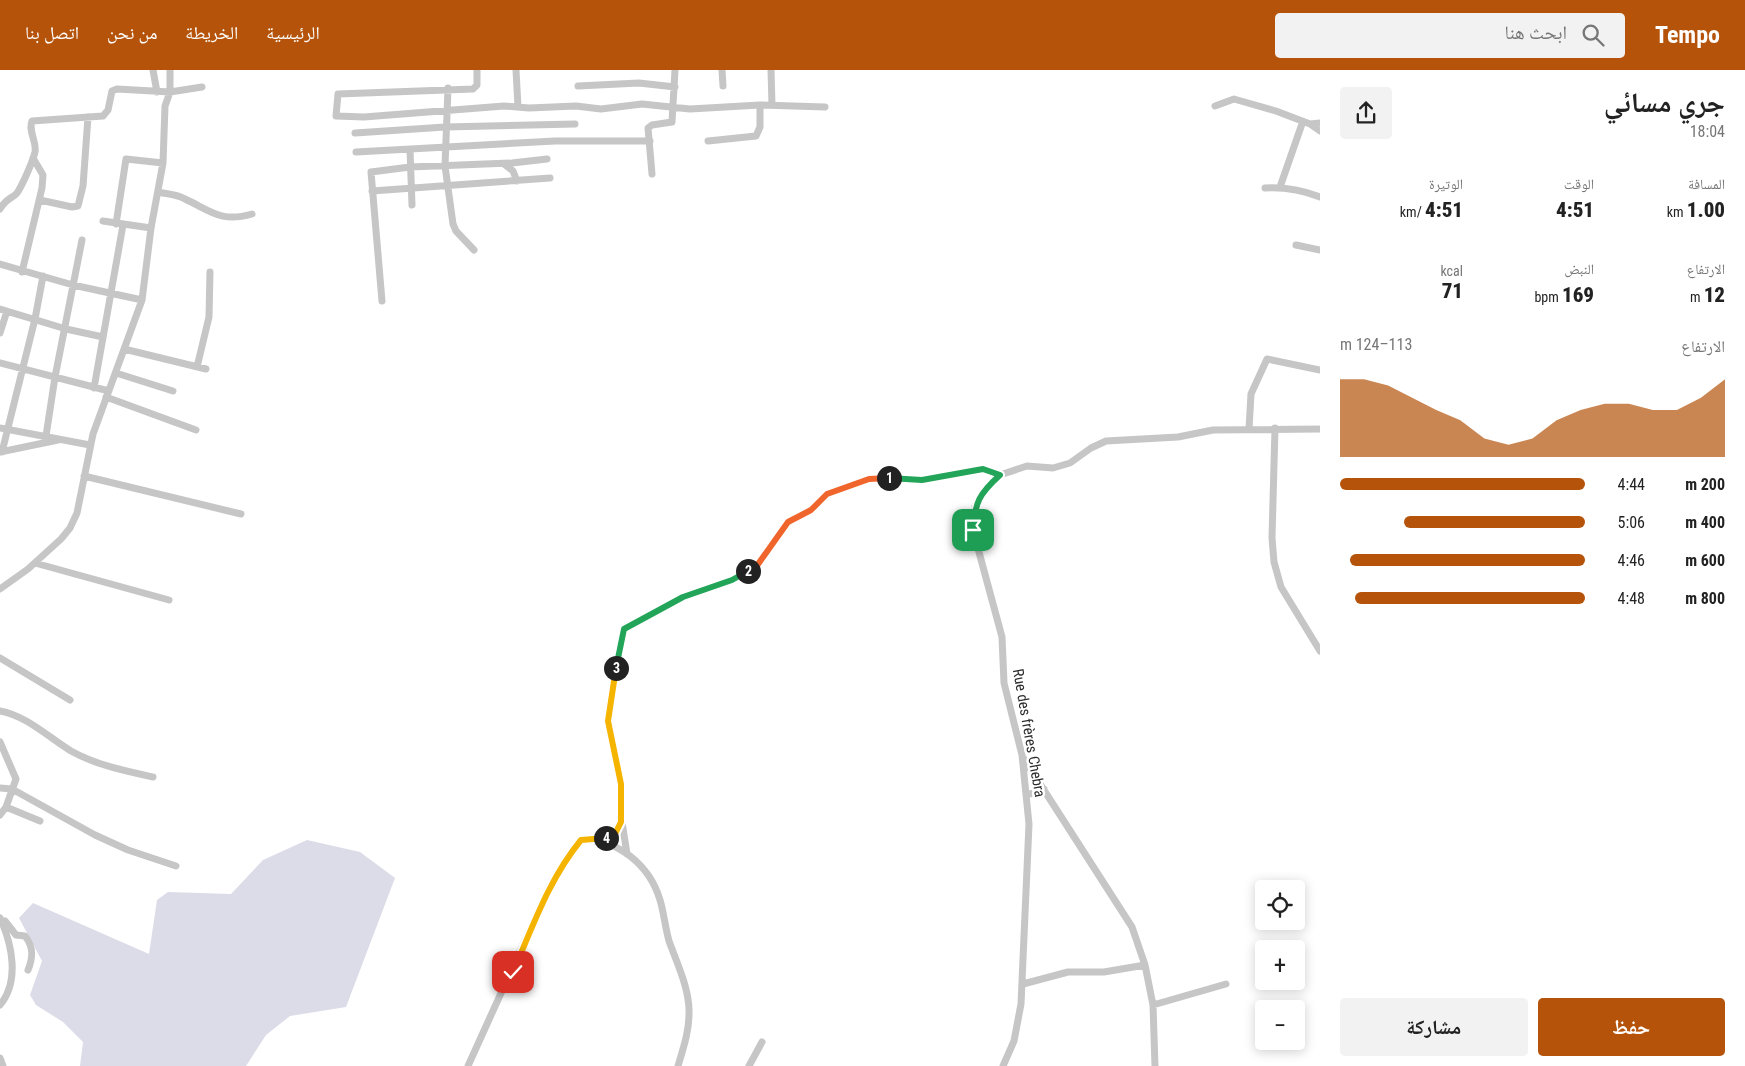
<!DOCTYPE html>
<html lang="ar">
<head>
<meta charset="utf-8">
<style>
	body { margin:0; font-family:"Roboto Condensed","Noto Naskh Arabic",sans-serif; background:#f2f2f2; color:#222; direction:rtl; height:100vh; display:flex; flex-direction:column; font-size:19px; white-space:nowrap }
	* { box-sizing:border-box; margin:0 }
	p { font-size:16px; color:#767676 }
	.icon { flex:none; width:28px; height:28px; fill:none; stroke:currentColor; stroke-width:2; stroke-linecap:round; stroke-linejoin:round }
	.map { position:relative; flex:1; overflow:hidden; direction:ltr }
	.drawer { display:flex; flex-direction:column; background:#fff; width:425px }
	.drawer>* { flex:none }
	.buttons { position:absolute; left:1255px; top:810px; display:grid; gap:10px }
	.buttons a { display:grid; place-items:center; width:50px; height:50px; border-radius:5px; background:#fff; box-shadow:0 2px 12px #0003; font-size:25px }
	.pin { position:absolute; display:grid; place-items:center; width:42px; height:42px; color:#fff; margin:-21px; border-radius:10px; box-shadow:0 2px 8px #0006 }
	.km { position:absolute; width:25px; height:25px; margin:-12px; border-radius:50%; background:#222; color:#fff; font-size:14px; line-height:25px; text-align:center }
	.round { display:grid; place-items:center; flex:none; width:52px; height:52px; border-radius:5px; background:#f2f2f2 }
	.headline { display:flex; align-items:center; justify-content:space-between; height:85px; padding:0 20px }
	h1 { font-size:28px; font-weight:800; line-height:38px }
	.stats { display:grid; grid-template-columns:repeat(3,1fr); gap:8px; height:85px; padding:5px 20px }
	.stats div { display:grid; align-content:center }
	.stats b { font-size:21px; font-weight:800 }
	.stats small { font-size:14px; font-weight:400 }
	.stats p { font-size:14px }
	.chart { height:140px; padding:10px 20px }
	.chart p { display:flex; justify-content:space-between }
	.chart svg { width:100%; height:90px; margin-top:5px; fill:#b45309; opacity:.7 }
	.cta { display:flex; gap:10px; margin-top:auto; padding:10px 20px }
	.cta a { flex:1; height:58px; border-radius:5px; background:#b45309; color:#fff; font-size:20px; font-weight:800; line-height:58px; text-align:center }
	.cta a+a { background:#f2f2f2; color:#222 }
	ul { padding:0 20px; list-style:none; font-size:16px }
	li { display:grid; grid-template-columns:80px 60px 1fr; align-items:center; height:38px }
	li i { height:12px; border-radius:6px; background:#b45309 }
	header { display:flex; align-items:center; gap:30px; box-sizing:border-box; height:70px; padding:0 25px; background:#b45309; color:#fff }
	header strong { font-size:24px }
	nav { display:flex; gap:28px; margin-inline-start:auto; font-size:18px }
	.search { width:350px; height:45px; background:#f2f2f2; display:flex; align-items:center; gap:12px; box-sizing:border-box; padding:0 18px; border-radius:5px; color:#767676; font-size:19px }
	main { display:flex; flex:1; min-height:0 }
	.map>svg:first-child { display:block }
	.green { fill:#dbdce8 }
	.lines { fill:none; stroke-linecap:round; stroke-linejoin:round }
	.minor { stroke:#c6c6c6; stroke-width:7 }
	.split-1-casing { stroke:#fff; stroke-width:10 }
	.split-2-casing { stroke:#fff; stroke-width:10 }
	.split-3-casing { stroke:#fff; stroke-width:10 }
	.split-4-casing { stroke:#fff; stroke-width:10 }
	.split-5-casing { stroke:#fff; stroke-width:10 }
	.split-1 { stroke:#22a559; stroke-width:6 }
	.split-2 { stroke:#f0652b; stroke-width:6 }
	.split-3 { stroke:#22a559; stroke-width:6 }
	.split-4 { stroke:#f5b400; stroke-width:6 }
	.split-5 { stroke:#f5b400; stroke-width:6 }
	.labels { text-anchor:middle; dominant-baseline:central; stroke-width:5; stroke-linejoin:round; paint-order:stroke }
	.street-label { font-size:15px; fill:#2c2c2c; stroke:#fff }
</style>
</head>
<body>
<header>
<strong>Tempo</strong>
<div class="search"><svg class="icon" aria-label="search" viewBox="0 0 24 24"><circle cx="10" cy="10" r="6"/><path d="M15 15l6 6"/></svg>ابحث هنا</div>
<nav><a>الرئيسية</a><a>الخريطة</a><a>من نحن</a><a>اتصل بنا</a></nav>
</header>
<main>
<section class="drawer">
<div class="headline"><div><h1>جري مسائي</h1><p>18:04</p></div><a class="round"><svg class="icon" aria-label="share" viewBox="0 0 24 24"><path d="M12 15V3M7 8l5-5 5 5M5 13v7h14v-7"/></svg></a></div>
<div class="stats">
<div><p>المسافة</p><b>1.00<small> km</small></b></div>
<div><p>الوقت</p><b>4:51</b></div>
<div><p>الوتيرة</p><b>4:51<small> /km</small></b></div>
</div>
<div class="stats">
<div><p>الارتفاع</p><b>12<small> m</small></b></div>
<div><p>النبض</p><b>169<small> bpm</small></b></div>
<div><p>kcal</p><b>71</b></div>
</div>
<div class="chart"><p><span>الارتفاع</span>113–124 m</p>
<svg viewBox="0 0 160 44" preserveAspectRatio="none"><path d="M0 44V6L10 6L20 9L30 15L40 21L50 26L60 35L70 38L80 35L90 26L100 21L110 18L120 18L130 21L140 21L150 15L160 6V44z"/></svg>
</div>
<ul>
<li><b>200 m</b>4:44<i style="width:100%"></i></li>
<li><b>400 m</b>5:06<i style="width:74%"></i></li>
<li><b>600 m</b>4:46<i style="width:96%"></i></li>
<li><b>800 m</b>4:48<i style="width:94%"></i></li>
</ul>
<div class="cta"><a>حفظ</a><a>مشاركة</a></div>
</section>
<div class="map">
<svg width="1320" height="996" viewBox="0 0 1320 996">
	<rect width="100%" height="100%" fill="#fff"/>
	<path class="green" d="M 307,770 L 360,782 L 395,808 L 346,937 L 290,946 L 266,965 L 246,996 L 80,996 L 83,972 L 63,952 L 36,935 L 30,925 L 42,891 L 19,848 L 33,833 L 149,884 L 157,830 L 168,822 L 231,824 L 263,790 Z"/>
	<g class="lines">
		<path class="minor" d="M 153,0 L 157,22
			M 477,0 L 477,15 L 473,19 L 338,24 L 336,46 L 364,47 L 504,36 L 529,38 L 576,36 L 601,39 L 642,34 L 690,39 L 760,35 L 825,37
			M 516,0 L 518,37
			M 722,0 L 723,16
			M 771,0 L 772,35
			M 578,16 L 639,13 L 675,17
			M 448,18 L 445,96 L 453,154 L 456,161 L 474,180
			M 1215,36 L 1234,29 L 1276,41 L 1310,54
			M 1320,53 L 1310,54 L 1320,61
			M 355,63 L 445,57 L 575,54
			M 708,71 L 756,66 L 760,57 L 760,35
			M 410,80 L 412,135
			M 356,82 L 555,71 L 650,71
			M 504,94 L 513,101 L 517,111
			M 652,104 L 648,58 L 652,55 L 672,52 L 675,0
			M 1280,117 L 1303,51
			M 1265,118 C 1284,117 1302,120 1320,127
			M 372,121 L 550,108
			M 158,122 C 166,124 177,124 185,129 C 211,141 221,153 252,144
			M 40,130 L 72,137 L 78,136 L 83,116 L 88,47
			M 0,139 C 7,127 12,129 17,123 C 22,116 33,91 35,82 C 37,71 28,62 32,51 L 103,46 L 108,40 L 112,21 L 117,19 L 170,22 L 202,17
			M 103,151 L 151,158
			M 116,154 L 126,89 L 163,93
			M 1296,175 L 1320,180
			M 0,194 L 73,215 L 142,230
			M 22,202 L 42,118 L 43,105 L 33,88
			M 382,231 L 371,102 L 410,97 L 512,93 L 547,89
			M 0,239 L 66,259 L 103,267
			M 0,263 L 7,241
			M 124,279 L 206,299
			M 0,293 L 109,321
			M 197,297 L 209,247 L 210,202
			M 116,303 L 173,321
			M 94,318 L 123,155
			M 106,327 L 196,360
			M 0,358 L 90,375
			M 1275,358 L 1272,468 L 1274,492 L 1281,517 L 1320,581
			M 1249,359 L 1251,324 L 1267,289 L 1320,300
			M 46,366 L 55,307 L 82,170
			M 0,382 L 58,370
			M 2,382 L 35,249 L 43,206
			M 1000,405 L 983,421 L 975,436 L 973,460 L 1002,567 L 1004,613 L 1022,685 L 1029,754 L 1021,934 L 1014,971 L 1003,996
			M 84,406 L 241,444
			M 35,493 L 169,530
			M 0,519 L 28,499 L 61,469 L 70,458 L 77,443 L 93,364 L 142,230 L 151,158 L 163,93 L 165,36 L 170,22 L 170,0
			M 0,588 L 70,630
			M 0,641 C 27,646 48,667 71,681 C 96,695 125,701 153,707
			M 0,672 L 16,709 L 6,737 L 0,745
			M 1024,689 L 1132,857 L 1145,895 L 1153,935 L 1155,996
			M 0,718 L 12,719 L 95,765 L 128,780 L 176,796
			M 1027,725 L 1044,719
			M 6,737 L 40,751
			M 597,769 L 615,764 L 621,752
			M 627,784 L 620,739 L 621,714 L 608,651 L 613,613 L 624,559 L 683,527 L 732,510 L 756,497 L 788,452 L 811,440 L 827,424 L 869,409 L 922,410 L 983,399 L 1000,405 L 1027,396 L 1053,398 L 1070,393 L 1091,378 L 1106,371 L 1178,367 L 1213,360 L 1320,359
			M 0,848 C 12,874 20,911 0,935
			M 5,851 L 16,865 L 25,866 C 34,877 33,888 28,900
			M 1023,914 L 1068,902 L 1104,902 L 1145,895
			M 1153,935 L 1226,914
			M 0,988 L 3,996
			M 468,996 L 549,817 L 567,787 L 581,770 C 618,768 650,796 660,830 C 664,843 665,857 669,871 C 677,893 690,920 689,944 C 689,962 683,979 678,996
			M 749,996 L 762,972"/>
	</g>
	<g class="lines">
		<g class="split-1-casing">
			<path id="split-1" d="M 889,408 L 922,410 L 983,399 L 1000,405 C 979,424 975,432 973,460"/>
		</g>
		<g class="split-2-casing">
			<path id="split-2" d="M 748,501 L 756,497 L 788,452 L 811,440 L 827,424 L 869,409 L 889,408"/>
		</g>
		<g class="split-3-casing">
			<path id="split-3" d="M 616,598 L 624,559 L 683,527 L 732,510 L 748,501"/>
		</g>
		<g class="split-4-casing">
			<path id="split-4" d="M 606,768 L 615,764 L 621,752 L 621,714 L 608,651 L 616,598"/>
		</g>
		<g class="split-5-casing">
			<path id="split-5" d="M 513,902 C 533,856 549,809 581,770 L 606,768"/>
		</g>
		<use href="#split-1" class="split-1"/>
		<use href="#split-2" class="split-2"/>
		<use href="#split-3" class="split-3"/>
		<use href="#split-4" class="split-4"/>
		<use href="#split-5" class="split-5"/>
	</g>
	<g class="labels">
		<g class="street-label">
			<text transform="translate(1029 663) rotate(80)">Rue des frères Chebra</text>
		</g>
	</g>
</svg>
<div class="buttons">
<a><svg class="icon" aria-label="locate" viewBox="0 0 24 24"><circle cx="12" cy="12" r="6"/><path d="M12 2v4M12 18v4M2 12h4M18 12h4"/></svg></a>
<a>+</a>
<a>−</a>
</div>
<div class="pin" style="left:973px;top:460px;background:#1e9e55"><svg class="icon" aria-label="arrive" viewBox="0 0 24 24"><path d="M6 21V4h12l-3 4 3 4H6"/></svg></div>
<div class="pin" style="left:513px;top:902px;background:#d93025"><svg class="icon" aria-label="check" viewBox="0 0 24 24"><path d="M5 12l5 5 9-10"/></svg></div>
<b class="km" style="left:889px;top:408px">1</b>
<b class="km" style="left:748px;top:501px">2</b>
<b class="km" style="left:616px;top:598px">3</b>
<b class="km" style="left:606px;top:768px">4</b>
</div>
</main>
</body>
</html>
